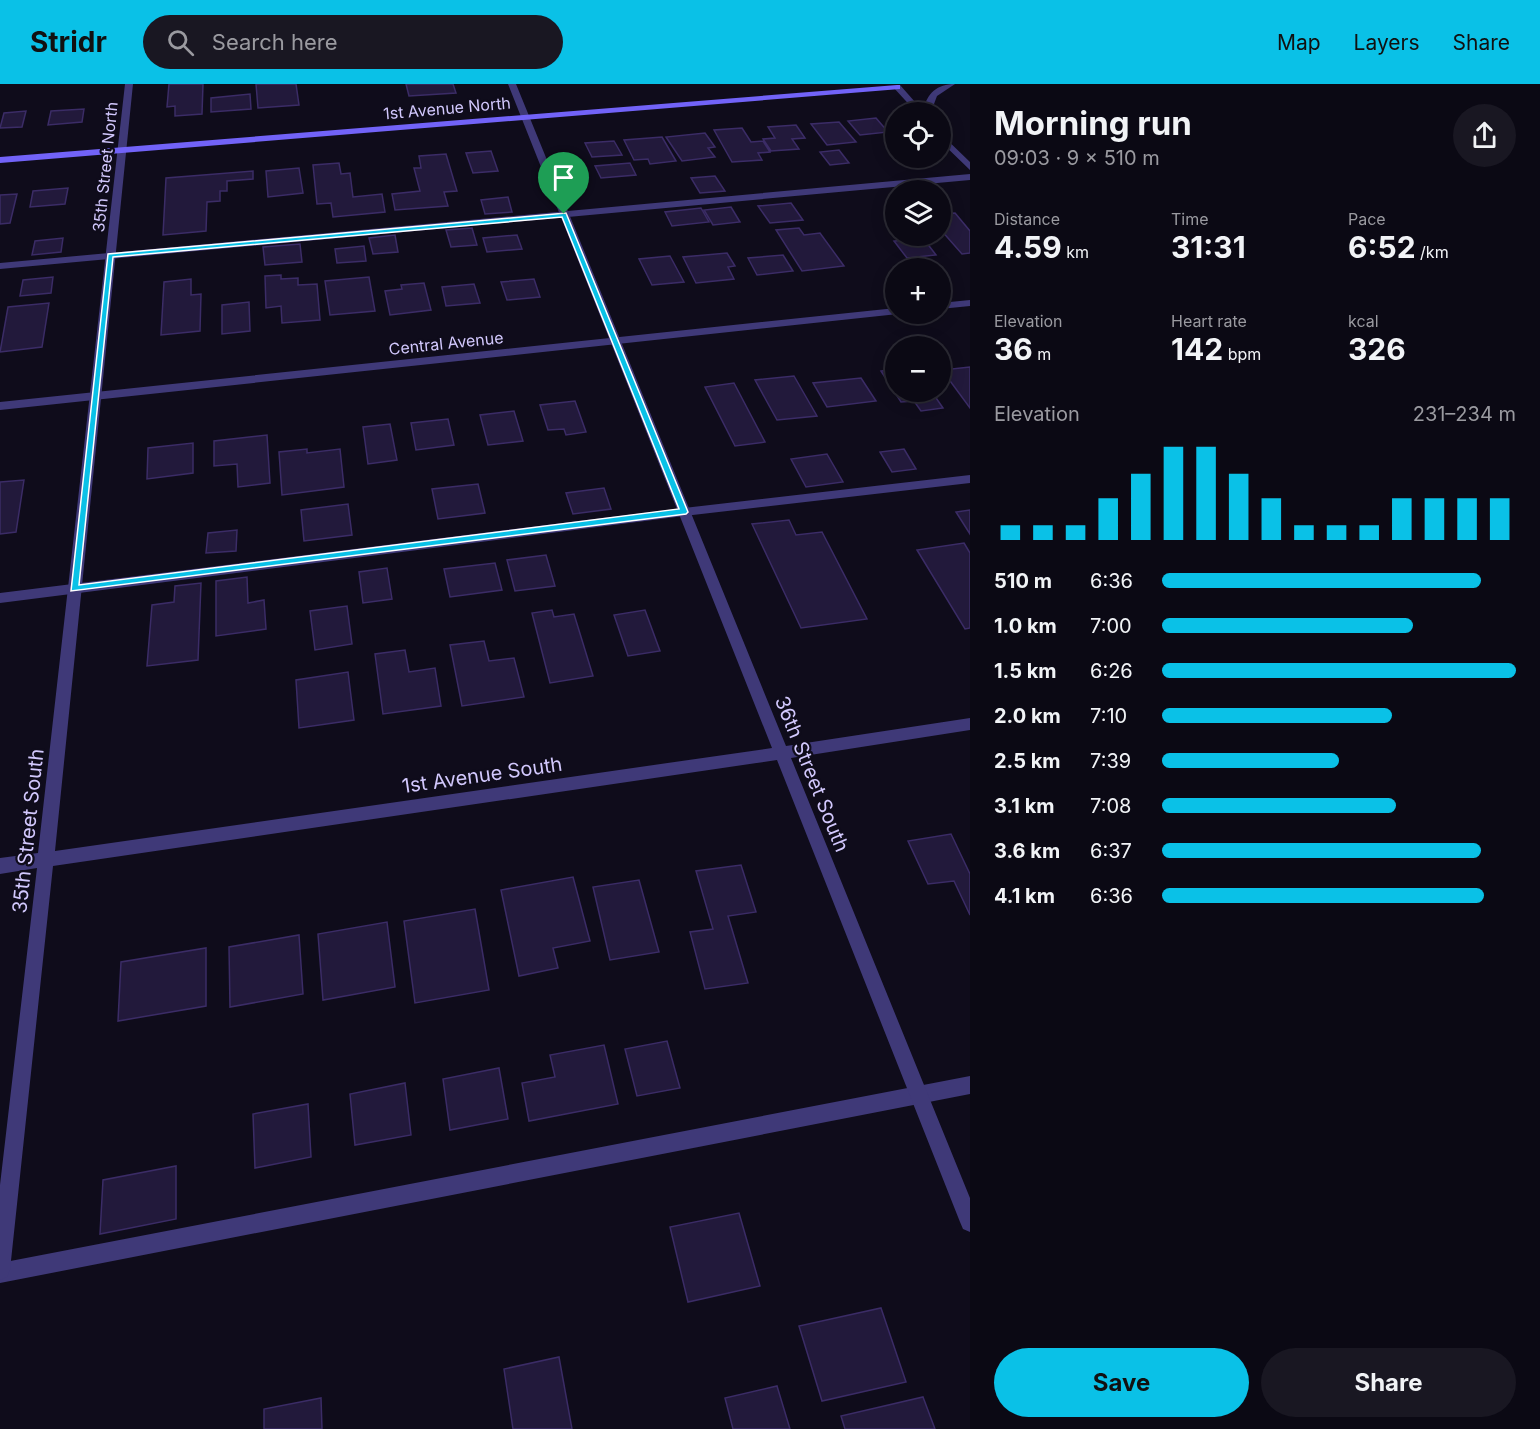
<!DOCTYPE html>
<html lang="en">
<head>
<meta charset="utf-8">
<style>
	body { margin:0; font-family:Inter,sans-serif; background:#191722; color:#f1f3f6; height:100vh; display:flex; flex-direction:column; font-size:22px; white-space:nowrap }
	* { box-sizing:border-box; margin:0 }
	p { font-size:20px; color:#9a9aa0 }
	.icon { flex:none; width:33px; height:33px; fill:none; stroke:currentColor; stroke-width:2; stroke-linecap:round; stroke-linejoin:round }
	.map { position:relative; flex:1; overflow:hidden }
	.side { display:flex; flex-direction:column; background:#0b0914; width:570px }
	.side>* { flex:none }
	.controls { position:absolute; left:885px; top:18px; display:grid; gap:12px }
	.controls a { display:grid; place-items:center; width:66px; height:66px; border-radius:50%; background:#0b0914; box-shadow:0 3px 15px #0003,0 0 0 2px #2b2a34; font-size:30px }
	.pin { position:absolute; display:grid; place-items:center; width:51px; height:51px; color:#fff; margin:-62px -26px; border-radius:50% 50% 50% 0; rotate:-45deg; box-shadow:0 0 6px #0007 }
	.pin .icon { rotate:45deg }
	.round { display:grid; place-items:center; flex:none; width:63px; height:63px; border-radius:32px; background:#191722 }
	.summary { display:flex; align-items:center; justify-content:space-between; height:102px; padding:0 24px }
	h1 { font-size:33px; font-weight:700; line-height:45px }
	.stats { display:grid; grid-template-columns:repeat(3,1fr); gap:9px; height:102px; padding:6px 24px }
	.stats div { display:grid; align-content:center }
	.stats b { font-size:30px; font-weight:700 }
	.stats small { font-size:16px; font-weight:400 }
	.stats p { font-size:16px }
	.chart { height:168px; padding:12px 24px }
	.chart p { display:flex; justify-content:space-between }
	.chart svg { width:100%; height:108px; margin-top:6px; stroke:#0ac1e7; stroke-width:6 }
	.action { display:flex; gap:12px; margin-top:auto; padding:12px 24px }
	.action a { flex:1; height:69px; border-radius:36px; background:#0ac1e7; color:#111; font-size:24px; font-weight:700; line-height:69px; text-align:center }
	.action a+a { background:#191722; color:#f1f3f6 }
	ul { padding:0 24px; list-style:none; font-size:20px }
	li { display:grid; grid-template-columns:96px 72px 1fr; align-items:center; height:45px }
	li i { height:15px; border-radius:8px; background:#0ac1e7 }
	header { display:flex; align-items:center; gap:36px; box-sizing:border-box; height:84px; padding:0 30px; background:#0ac1e7; color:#111 }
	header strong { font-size:28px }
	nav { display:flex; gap:33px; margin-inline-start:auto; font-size:21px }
	.search { width:420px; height:54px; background:#191722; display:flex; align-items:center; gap:15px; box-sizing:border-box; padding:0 21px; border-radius:33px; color:#9a9aa0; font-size:22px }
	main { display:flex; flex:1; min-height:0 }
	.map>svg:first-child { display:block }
	.building { fill:#22193b; stroke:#3b2c66; stroke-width:1.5 }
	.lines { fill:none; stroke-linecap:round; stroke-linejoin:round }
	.service { fill:#3f3978; fill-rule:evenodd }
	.minor { fill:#3f3978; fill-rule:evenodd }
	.tertiary { fill:#3f3978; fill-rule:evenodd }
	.secondary { fill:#7263f8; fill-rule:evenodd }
	.route { fill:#0ac1e7; stroke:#fff; stroke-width:1.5; fill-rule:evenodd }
	.labels { text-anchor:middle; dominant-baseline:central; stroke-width:4.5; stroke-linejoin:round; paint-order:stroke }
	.far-street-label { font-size:16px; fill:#d2c8fd; stroke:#0f0c1b }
	.street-label { font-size:20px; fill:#d2c8fd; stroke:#0f0c1b }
</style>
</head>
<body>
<header>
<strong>Stridr</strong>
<div class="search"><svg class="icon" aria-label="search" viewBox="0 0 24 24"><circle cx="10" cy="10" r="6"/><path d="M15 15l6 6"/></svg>Search here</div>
<nav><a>Map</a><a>Layers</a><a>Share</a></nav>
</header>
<main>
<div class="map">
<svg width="970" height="1345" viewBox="0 0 970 1345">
	<rect width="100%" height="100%" fill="#0f0c1b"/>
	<path class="building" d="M 169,0 L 203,0 L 202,30 L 175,32 L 175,22 L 167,23 Z
		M 256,0 L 296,0 L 299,21 L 258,24 Z
		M 406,0 L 453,0 L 456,9 L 409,12 Z
		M 250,10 L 251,25 L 211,28 L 211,14 Z
		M 84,25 L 82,38 L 48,41 L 51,27 Z
		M 26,27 L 22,43 L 0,44 L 4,29 Z
		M 876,34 L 888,48 L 860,51 L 848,37 Z
		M 839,38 L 856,58 L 827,61 L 811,40 Z
		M 796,41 L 805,54 L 792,55 L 799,65 L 771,67 L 763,55 L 775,54 L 768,43 Z
		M 742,44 L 751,58 L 763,57 L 770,68 L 758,69 L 762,76 L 732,78 L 714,46 Z
		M 705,49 L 715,63 L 708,64 L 715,73 L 682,77 L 666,53 Z
		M 662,53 L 676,77 L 650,80 L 648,75 L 634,76 L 624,56 Z
		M 614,57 L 622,71 L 592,73 L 585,59 Z
		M 839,66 L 849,79 L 830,81 L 820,68 Z
		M 491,67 L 498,87 L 473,89 L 466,69 Z
		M 446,70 L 457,107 L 444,108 L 448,122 L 395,126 L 392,110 L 420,107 L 414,84 L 421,84 L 419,72 Z
		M 339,79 L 341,90 L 350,89 L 353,113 L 382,110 L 385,128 L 333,133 L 331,119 L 317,120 L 313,81 Z
		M 630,79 L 636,91 L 601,94 L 595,82 Z
		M 299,84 L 303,109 L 268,113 L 266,87 Z
		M 253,87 L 253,95 L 227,97 L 227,107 L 220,107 L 220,117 L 207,118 L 206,147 L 163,151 L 166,94 Z
		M 715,92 L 725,107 L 700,109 L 691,94 Z
		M 68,104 L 65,120 L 30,123 L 33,107 Z
		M 17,110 L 10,139 L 0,140 L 0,111 Z
		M 508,113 L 512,128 L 485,130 L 481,116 Z
		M 791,119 L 803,136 L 770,139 L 758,122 Z
		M 731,123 L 740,138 L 713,141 L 704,126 Z
		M 701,124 L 709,138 L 672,142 L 665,128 Z
		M 955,129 L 970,147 L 970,169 L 962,170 L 940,145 L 940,130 Z
		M 472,144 L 477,161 L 451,163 L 446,146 Z
		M 799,144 L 804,151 L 820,149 L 844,182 L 802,187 L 776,146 Z
		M 395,151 L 398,168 L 373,170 L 369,154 Z
		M 517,151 L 522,165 L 487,168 L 483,154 Z
		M 63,154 L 61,168 L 32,171 L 35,157 Z
		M 923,154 L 936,171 L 907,174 L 894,157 Z
		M 300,160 L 302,178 L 265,181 L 263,163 Z
		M 364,162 L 366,177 L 337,179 L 335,165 Z
		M 727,169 L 735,182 L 728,183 L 734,195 L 696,199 L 683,173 Z
		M 783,171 L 793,187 L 757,191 L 748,174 Z
		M 670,172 L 684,198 L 652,201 L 639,175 Z
		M 281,191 L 281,195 L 298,194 L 298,201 L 317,200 L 320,236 L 282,239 L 281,222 L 266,224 L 265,192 Z
		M 53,193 L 51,209 L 20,212 L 23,196 Z
		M 369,193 L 375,227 L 330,231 L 325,197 Z
		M 191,195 L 191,211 L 201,210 L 200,247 L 161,251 L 164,198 Z
		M 534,195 L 540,213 L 507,216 L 501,198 Z
		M 424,199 L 431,226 L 390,231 L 385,207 L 402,205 L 401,201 Z
		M 474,200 L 480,219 L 446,222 L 442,203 Z
		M 249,218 L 250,247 L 222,250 L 222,221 Z
		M 49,219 L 42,263 L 0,268 L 8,223 Z
		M 970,283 L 970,324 L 942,286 Z
		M 896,285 L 896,308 L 932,308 L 943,324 L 921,327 L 914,317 L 901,318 L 881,287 Z
		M 794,292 L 817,332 L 777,336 L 755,296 Z
		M 861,294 L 876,317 L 827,323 L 813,299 Z
		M 734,299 L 765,358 L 735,362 L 705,303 Z
		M 575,317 L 586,348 L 566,351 L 564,345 L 548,346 L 540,321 Z
		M 514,327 L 523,357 L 488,361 L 480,331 Z
		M 448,335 L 454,361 L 416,366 L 411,339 Z
		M 390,340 L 397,376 L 368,380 L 363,343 Z
		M 267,351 L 270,399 L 238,403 L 237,380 L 214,382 L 214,357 Z
		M 193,359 L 193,389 L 147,395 L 148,364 Z
		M 307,365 L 307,369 L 340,365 L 344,403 L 282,411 L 279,368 Z
		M 904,365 L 916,385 L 892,388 L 880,368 Z
		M 827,370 L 843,398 L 806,403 L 791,375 Z
		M 24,396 L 16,448 L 0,450 L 0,398 Z
		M 478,400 L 485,429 L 438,435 L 432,405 Z
		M 604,404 L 611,425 L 573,430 L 566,409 Z
		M 348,420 L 352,451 L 304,457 L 301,426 Z
		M 970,426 L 970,450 L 956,428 Z
		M 789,436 L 796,451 L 822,448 L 867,535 L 801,544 L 752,440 Z
		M 237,446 L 236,467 L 206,469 L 208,449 Z
		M 964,459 L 970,469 L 970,544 L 965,545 L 917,466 Z
		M 546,471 L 555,502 L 515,507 L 507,476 Z
		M 495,479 L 502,506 L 450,513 L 444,485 Z
		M 387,484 L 392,515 L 363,519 L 359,488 Z
		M 247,493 L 248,519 L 264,516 L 266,545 L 216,552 L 216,497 Z
		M 201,499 L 198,576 L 147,582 L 152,521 L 174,518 L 175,502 Z
		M 347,522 L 352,560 L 315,566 L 310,527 Z
		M 552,526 L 554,533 L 574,530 L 593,592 L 550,599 L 532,529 Z
		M 645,526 L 660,567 L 628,572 L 614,531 Z
		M 484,557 L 489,577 L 514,574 L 524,613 L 462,622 L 450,561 Z
		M 405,566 L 409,588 L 435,584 L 441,622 L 383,630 L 375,570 Z
		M 348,588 L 354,636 L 299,644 L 296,596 Z
		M 951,750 L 970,790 L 970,831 L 954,797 L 928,800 L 908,757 Z
		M 741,781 L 756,828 L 728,832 L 748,899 L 705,905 L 690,848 L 713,845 L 696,787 Z
		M 573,793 L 590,857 L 553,864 L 558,884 L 519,892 L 501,806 Z
		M 639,796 L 659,868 L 610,876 L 593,803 Z
		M 475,825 L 489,906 L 415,919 L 404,837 Z
		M 387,838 L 395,903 L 323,916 L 318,850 Z
		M 299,851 L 303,910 L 230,923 L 229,863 Z
		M 206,864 L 206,922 L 118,937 L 121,878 Z
		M 667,957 L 680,1004 L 637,1012 L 625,965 Z
		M 604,961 L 618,1020 L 529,1037 L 522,999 L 555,993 L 550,971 Z
		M 499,984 L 508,1035 L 450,1046 L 443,995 Z
		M 405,999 L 411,1051 L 355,1061 L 350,1010 Z
		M 308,1020 L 311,1073 L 255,1084 L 253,1030 Z
		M 176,1082 L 176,1135 L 100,1150 L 103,1096 Z
		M 739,1129 L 760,1202 L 688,1218 L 670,1143 Z
		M 881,1224 L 906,1298 L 822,1317 L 799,1242 Z
		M 559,1273 L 572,1345 L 513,1345 L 504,1285 Z
		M 777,1302 L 790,1345 L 733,1345 L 725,1314 Z
		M 923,1313 L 935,1345 L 845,1345 L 841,1332 Z
		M 321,1314 L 322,1345 L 264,1345 L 264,1325 Z"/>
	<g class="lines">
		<path class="service" d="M 970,90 L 970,96 L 0,185 L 0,179 Z
			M 970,391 L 970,399 L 684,432 L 0,519 L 0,509 L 684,424 Z
			M 970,992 L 970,1010 L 0,1199 L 0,1179 Z"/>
		<path class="minor" d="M 125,0 L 133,0 L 55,767 L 772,664 L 508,0 L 516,0 L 786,662 L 970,634 L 970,646 L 791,674 L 970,1114 L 970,1148 L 963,1145 L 960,1138 L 777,676 L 53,782 L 10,1186 L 7,1193 L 0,1196 L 0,1101 L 37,784 L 0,790 L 0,774 L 38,769 Z
			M 955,0 L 937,12 L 931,28 L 916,28 L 893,3 L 900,1 L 923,27 C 927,9 937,0 955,0 Z
			M 940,49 L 970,78 L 970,86 L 940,57 Z"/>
		<path class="tertiary" d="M 970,216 L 970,222 L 940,225 L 940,219 Z
			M 896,224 L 896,230 L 898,230 L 0,326 L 0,318 Z"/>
		<path class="secondary" d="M 897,1 L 900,1 L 900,5 L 0,79 L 0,73 Z"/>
	</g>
	<path class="route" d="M 566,129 L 688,428 L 686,430 L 71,507 L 108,170 ZM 562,133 L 679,425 L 79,501 L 113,173 Z"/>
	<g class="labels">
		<g class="far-street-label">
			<text transform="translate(447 24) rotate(-5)">1st Avenue North</text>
			<text transform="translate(105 83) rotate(-84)">35th Street North</text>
			<text transform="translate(446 259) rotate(-6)">Central Avenue</text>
		</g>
		<g class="street-label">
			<text transform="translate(812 690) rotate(68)">36th Street South</text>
			<text transform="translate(482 691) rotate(-8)">1st Avenue South</text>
			<text transform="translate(28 747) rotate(-84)">35th Street South</text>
		</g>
	</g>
</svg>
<div class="controls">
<a><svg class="icon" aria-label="locate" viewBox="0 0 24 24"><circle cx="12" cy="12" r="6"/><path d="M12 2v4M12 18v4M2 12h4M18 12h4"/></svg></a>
<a><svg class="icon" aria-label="layers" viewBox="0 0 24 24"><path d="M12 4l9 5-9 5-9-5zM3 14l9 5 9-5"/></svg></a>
<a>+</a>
<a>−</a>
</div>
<div class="pin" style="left:564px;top:130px;background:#1e9e55"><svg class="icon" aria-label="arrive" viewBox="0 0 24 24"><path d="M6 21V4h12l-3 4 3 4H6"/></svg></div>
</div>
<section class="side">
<div class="summary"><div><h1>Morning run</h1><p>09:03 · 9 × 510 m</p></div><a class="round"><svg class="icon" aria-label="share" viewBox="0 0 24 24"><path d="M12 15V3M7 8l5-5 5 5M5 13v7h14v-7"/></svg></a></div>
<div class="stats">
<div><p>Distance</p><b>4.59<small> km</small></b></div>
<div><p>Time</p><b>31:31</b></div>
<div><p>Pace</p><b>6:52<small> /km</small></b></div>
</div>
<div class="stats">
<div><p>Elevation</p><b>36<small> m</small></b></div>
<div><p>Heart rate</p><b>142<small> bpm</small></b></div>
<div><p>kcal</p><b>326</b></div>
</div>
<div class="chart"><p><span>Elevation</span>231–234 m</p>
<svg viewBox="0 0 160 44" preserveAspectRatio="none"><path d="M5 44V38M15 44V38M25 44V38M35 44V27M45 44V17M55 44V6M65 44V6M75 44V17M85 44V27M95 44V38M105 44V38M115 44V38M125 44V27M135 44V27M145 44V27M155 44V27"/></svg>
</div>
<ul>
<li><b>510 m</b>6:36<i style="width:90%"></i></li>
<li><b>1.0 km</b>7:00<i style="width:71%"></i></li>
<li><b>1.5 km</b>6:26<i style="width:100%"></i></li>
<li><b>2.0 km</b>7:10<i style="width:65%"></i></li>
<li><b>2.5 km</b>7:39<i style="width:50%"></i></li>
<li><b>3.1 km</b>7:08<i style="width:66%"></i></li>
<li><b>3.6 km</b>6:37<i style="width:90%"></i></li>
<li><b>4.1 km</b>6:36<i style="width:91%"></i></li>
</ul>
<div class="action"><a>Save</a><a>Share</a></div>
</section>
</main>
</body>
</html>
